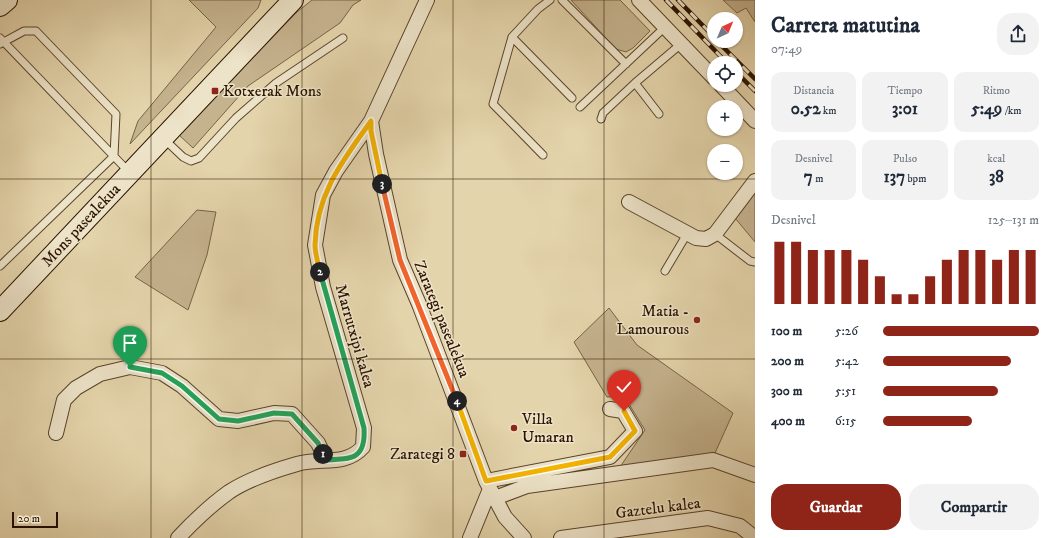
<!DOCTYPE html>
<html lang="es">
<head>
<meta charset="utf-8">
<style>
	body { margin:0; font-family:"IM FELL DW Pica",serif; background:#f2f2f3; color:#1f2937; height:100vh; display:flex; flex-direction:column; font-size:15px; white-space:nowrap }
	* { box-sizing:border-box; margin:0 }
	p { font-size:13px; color:#747a83 }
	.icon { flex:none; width:22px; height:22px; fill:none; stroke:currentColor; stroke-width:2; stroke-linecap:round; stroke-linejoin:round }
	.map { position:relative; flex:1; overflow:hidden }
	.panel { display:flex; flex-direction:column; background:#fff; width:300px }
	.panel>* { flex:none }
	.needle { width:26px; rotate:44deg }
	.tools { position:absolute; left:707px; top:12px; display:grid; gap:8px }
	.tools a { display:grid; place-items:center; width:36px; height:36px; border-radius:50%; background:#fff; box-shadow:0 1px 3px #0004; font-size:20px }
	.scale { position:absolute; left:12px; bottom:10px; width:46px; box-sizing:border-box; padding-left:4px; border:2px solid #2b1300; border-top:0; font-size:11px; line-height:14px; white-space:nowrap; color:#2b1300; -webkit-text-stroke:3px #ede3c8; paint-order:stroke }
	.pin { position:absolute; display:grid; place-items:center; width:34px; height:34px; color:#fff; margin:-41px -17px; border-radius:50% 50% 50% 0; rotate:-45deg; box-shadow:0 0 4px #0007 }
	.pin .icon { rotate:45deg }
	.km { position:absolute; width:20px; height:20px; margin:-10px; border-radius:50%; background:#222; color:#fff; font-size:11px; line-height:20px; text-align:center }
	.round { display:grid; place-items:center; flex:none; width:42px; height:42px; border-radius:16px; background:#f2f2f3 }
	.overview { display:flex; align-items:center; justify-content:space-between; height:68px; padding:0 16px }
	h1 { font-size:22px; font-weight:800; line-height:30px }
	.metrics { display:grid; grid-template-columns:repeat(3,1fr); gap:6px; height:68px; padding:4px 16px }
	.metrics div { display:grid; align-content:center; border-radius:10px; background:#f2f2f3; text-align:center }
	.metrics b { font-size:17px; font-weight:800 }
	.metrics small { font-size:11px; font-weight:400 }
	.metrics p { font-size:11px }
	.chart { height:112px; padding:8px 16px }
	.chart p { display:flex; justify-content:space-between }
	.chart svg { width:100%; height:72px; margin-top:4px; stroke:#8f2418; stroke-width:6 }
	.action { display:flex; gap:8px; margin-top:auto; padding:8px 16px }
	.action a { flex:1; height:46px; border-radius:16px; background:#8f2418; color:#fff; font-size:16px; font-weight:800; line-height:46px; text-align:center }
	.action a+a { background:#f2f2f3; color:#1f2937 }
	ul { padding:0 16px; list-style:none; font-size:13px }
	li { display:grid; grid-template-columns:64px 48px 1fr; align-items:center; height:30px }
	li i { height:10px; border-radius:5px; background:#8f2418 }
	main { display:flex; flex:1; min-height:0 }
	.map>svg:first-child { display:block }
	.green { fill:#c5b38e; stroke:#786347 }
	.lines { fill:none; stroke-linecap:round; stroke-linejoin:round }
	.lane-casing { stroke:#59432b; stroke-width:9 }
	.street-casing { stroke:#59432b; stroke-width:16 }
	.secondary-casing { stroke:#2b1300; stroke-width:22 }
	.lane { stroke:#ede3c8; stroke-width:7 }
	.street { stroke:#ede3c8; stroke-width:14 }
	.secondary { stroke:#ede3c8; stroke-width:20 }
	.rail-casing { stroke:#2b1300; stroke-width:4.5 }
	.rail { stroke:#ede3c8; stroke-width:3; stroke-dasharray:9; stroke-linecap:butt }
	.split-1-casing { stroke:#fff; stroke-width:8 }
	.split-2-casing { stroke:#fff; stroke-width:8 }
	.split-3-casing { stroke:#fff; stroke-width:8 }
	.split-4-casing { stroke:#fff; stroke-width:8 }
	.split-5-casing { stroke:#fff; stroke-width:8 }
	.split-1 { stroke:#22a559; stroke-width:5 }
	.split-2 { stroke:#22a559; stroke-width:5 }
	.split-3 { stroke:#f5b400; stroke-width:5 }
	.split-4 { stroke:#f0652b; stroke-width:5 }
	.split-5 { stroke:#f5b400; stroke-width:5 }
	.grid { fill:none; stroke:#2b1300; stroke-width:1; stroke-opacity:0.55 }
	.poi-dot { fill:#8f2418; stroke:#ede3c8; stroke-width:1.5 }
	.labels { text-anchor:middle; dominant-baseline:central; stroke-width:3; stroke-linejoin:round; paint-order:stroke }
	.poi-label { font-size:16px; fill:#2b1300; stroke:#ede3c8; text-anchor:start }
	.street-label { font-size:16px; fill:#2b1300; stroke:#ede3c8 }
</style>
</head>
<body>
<main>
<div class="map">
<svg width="755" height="538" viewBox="0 0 755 538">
	<rect width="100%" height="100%" fill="#e4d4ab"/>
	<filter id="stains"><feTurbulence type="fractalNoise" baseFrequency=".005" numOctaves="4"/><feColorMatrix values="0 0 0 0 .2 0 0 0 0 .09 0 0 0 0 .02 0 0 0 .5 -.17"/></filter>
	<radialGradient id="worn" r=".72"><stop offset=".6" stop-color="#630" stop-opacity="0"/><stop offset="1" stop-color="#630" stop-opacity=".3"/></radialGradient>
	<path class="green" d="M 189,0 L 261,0 L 258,8 L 130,144 L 138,121 L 216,27 Z
		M 312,0 L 361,0 L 353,5 L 340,23 L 248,86 L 193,148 L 178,134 L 297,12 Z
		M 571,0 L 620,0 L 650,31 L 633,48 L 626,52 L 616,49 Z
		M 723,0 L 755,0 L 755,22 L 746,8 L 737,13 Z
		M 755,192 L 755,242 L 735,218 Z
		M 197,210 L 216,212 L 207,255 L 188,310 L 135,277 Z
		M 609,308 L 637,345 L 733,413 L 715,453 L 620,467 L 645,430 L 624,396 L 607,397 L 574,342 Z"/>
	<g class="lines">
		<g class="lane-casing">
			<path id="lane" d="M 550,0 L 538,9 L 512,37 L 572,98
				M 562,0 L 626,64
				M 512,37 L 493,104 L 543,155
				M 0,38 L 130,173
				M 0,44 L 24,31 L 36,31 L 116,114 L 114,156 L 0,266
				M 580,107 L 665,27
				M 659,114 L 635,83 L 681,44
				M 601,119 L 603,113 L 635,83
				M 163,138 L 183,157 L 191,161 L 199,158 L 236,118 L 276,83 L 343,38
				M 715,234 L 750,261 L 755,262
				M 665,271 L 687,234"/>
		</g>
		<g class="street-casing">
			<path id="street" d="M 639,0 L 714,78
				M 721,85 L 755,121
				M 371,121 L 376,154 L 400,260 L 419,304 L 486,481 L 505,517 L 524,538
				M 629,202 L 696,238 L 706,239 L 715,234 L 755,181
				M 56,433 L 64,400 L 76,388 L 100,374 L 130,367 L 162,373 L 182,386 L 219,419 L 238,421 L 274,413 L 292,414 L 318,443 L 326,460
				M 486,481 L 610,457 L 635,431 L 623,411 L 610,409
				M 495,498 L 527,486 L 713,460 L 755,475
				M 178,538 C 193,522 211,505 229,492 C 247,480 276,470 297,464 C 321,457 345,467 363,447 L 364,428 L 323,287 L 315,245 L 323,195 L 336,171 L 371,121 L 427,0
				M 470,538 L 490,489
				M 561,538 L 708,518 L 740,526 L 755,538"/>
		</g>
		<g class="secondary-casing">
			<path id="secondary" d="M 0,6 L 7,0
				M 0,311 L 293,0"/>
		</g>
		<use href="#lane" class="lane"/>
		<use href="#street" class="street"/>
		<use href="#secondary" class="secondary"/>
		<g class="rail-casing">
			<path id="rail" d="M 666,0 L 727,63
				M 678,0 L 714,37
				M 717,41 L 755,79
				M 736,72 L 755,91"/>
		</g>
		<use href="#rail" class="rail"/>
	</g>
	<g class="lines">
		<g class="split-1-casing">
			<path id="split-1" d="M 130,367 L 162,373 L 182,386 L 219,419 L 238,421 L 274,413 L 292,414 L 318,443 L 323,454"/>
		</g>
		<g class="split-2-casing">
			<path id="split-2" d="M 320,272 L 364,428 C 366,459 352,459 326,460 L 323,454"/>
		</g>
		<g class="split-3-casing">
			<path id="split-3" d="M 320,272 C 318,263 315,253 315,245 C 316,194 343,160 371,121 L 371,131 L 382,184"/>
		</g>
		<g class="split-4-casing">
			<path id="split-4" d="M 382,184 L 400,260 L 457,401"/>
		</g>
		<g class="split-5-casing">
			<path id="split-5" d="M 457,401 L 486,481 L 610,457 L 635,431 L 624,411"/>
		</g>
		<use href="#split-1" class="split-1"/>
		<use href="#split-2" class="split-2"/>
		<use href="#split-3" class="split-3"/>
		<use href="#split-4" class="split-4"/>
		<use href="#split-5" class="split-5"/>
	</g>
	<path class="grid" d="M 151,0 L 151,538M 302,0 L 302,538M 453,0 L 453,538M 604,0 L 604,538M 0,179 L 755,179M 0,359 L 755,359"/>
	<g class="poi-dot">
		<rect x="211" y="87" width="8" height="8" rx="2"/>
		<circle cx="697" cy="320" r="4"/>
		<circle cx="514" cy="428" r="4"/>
		<rect x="459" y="450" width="8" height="8" rx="2"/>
	</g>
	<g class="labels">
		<g class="poi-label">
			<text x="223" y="91">Kotxerak Mons</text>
			<text x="689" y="311" text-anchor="end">Matia -<tspan x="689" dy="18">Lamourous</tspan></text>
			<text x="522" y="419">Villa<tspan x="522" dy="18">Umaran</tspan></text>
			<text x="455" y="454" text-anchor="end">Zarategi 8</text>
		</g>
		<g class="street-label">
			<text transform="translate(81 225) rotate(-47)">Mons pasealekua</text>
			<text transform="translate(442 319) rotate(68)">Zarategi pasealekua</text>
			<text transform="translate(355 336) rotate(74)">Marrutxipi kalea</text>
			<text transform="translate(658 508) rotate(-7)">Gaztelu kalea</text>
		</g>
	</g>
	<rect width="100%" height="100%" filter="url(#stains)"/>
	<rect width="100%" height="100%" fill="url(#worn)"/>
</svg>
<div class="tools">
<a><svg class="needle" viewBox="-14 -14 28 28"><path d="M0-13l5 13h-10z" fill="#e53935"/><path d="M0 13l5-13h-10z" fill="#747a83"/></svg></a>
<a><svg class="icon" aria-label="locate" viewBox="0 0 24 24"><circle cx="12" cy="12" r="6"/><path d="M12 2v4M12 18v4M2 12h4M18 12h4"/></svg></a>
<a>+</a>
<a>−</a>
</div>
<div class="scale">20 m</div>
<div class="pin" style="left:130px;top:367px;background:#1e9e55"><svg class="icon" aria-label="arrive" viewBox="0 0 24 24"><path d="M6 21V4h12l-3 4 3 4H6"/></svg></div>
<div class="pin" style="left:624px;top:411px;background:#d93025"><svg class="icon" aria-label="check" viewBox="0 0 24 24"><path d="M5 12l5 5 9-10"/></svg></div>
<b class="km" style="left:323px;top:454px">1</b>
<b class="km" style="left:320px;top:272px">2</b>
<b class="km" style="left:382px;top:184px">3</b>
<b class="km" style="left:457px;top:401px">4</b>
</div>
<section class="panel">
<div class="overview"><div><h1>Carrera matutina</h1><p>07:49</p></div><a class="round"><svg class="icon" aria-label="share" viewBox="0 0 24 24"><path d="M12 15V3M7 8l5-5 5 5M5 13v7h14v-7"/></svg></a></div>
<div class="metrics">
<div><p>Distancia</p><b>0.52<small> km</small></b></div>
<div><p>Tiempo</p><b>3:01</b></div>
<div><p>Ritmo</p><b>5:49<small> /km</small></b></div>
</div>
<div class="metrics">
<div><p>Desnivel</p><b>7<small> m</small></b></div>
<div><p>Pulso</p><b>137<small> bpm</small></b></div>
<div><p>kcal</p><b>38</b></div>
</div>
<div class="chart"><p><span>Desnivel</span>125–131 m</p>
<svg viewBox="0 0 160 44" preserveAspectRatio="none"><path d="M5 44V6M15 44V6M25 44V11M35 44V11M45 44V11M55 44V17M65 44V27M75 44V38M85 44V38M95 44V27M105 44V17M115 44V11M125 44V11M135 44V17M145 44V11M155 44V11"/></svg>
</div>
<ul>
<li><b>100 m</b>5:26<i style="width:100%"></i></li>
<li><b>200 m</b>5:42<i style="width:82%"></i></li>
<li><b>300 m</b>5:51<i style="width:74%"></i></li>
<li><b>400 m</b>6:15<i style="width:57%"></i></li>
</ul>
<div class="action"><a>Guardar</a><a>Compartir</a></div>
</section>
</main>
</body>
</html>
